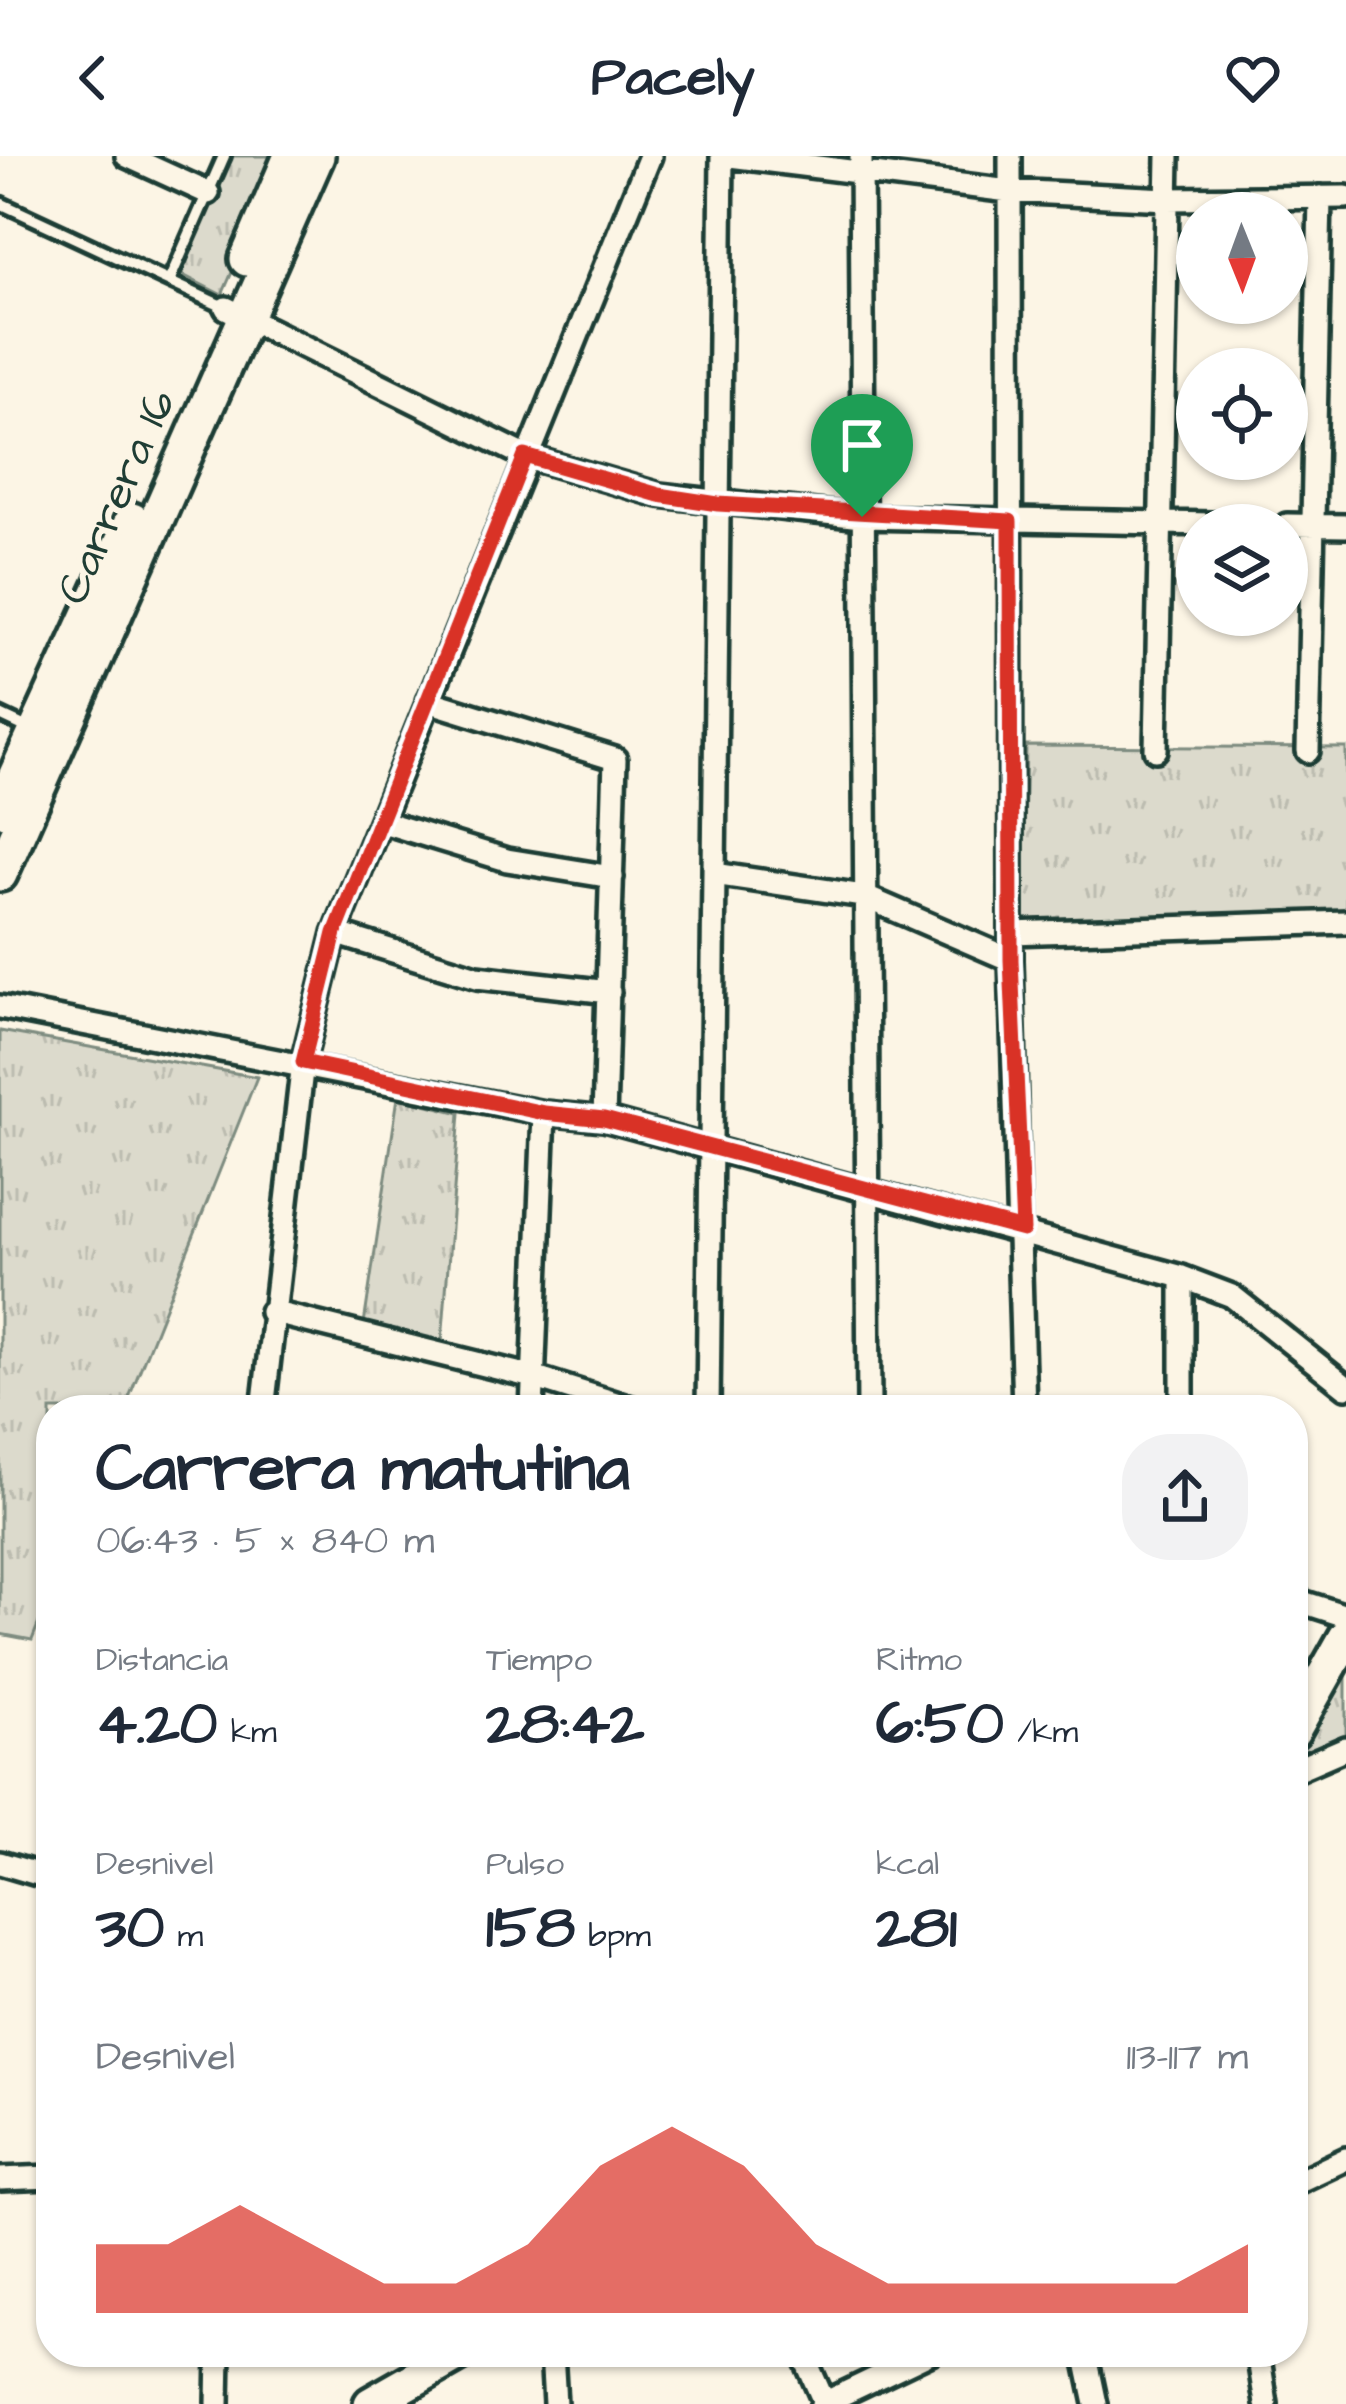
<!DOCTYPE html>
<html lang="es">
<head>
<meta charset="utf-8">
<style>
	body { margin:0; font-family:"Architects Daughter",sans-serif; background:#f2f2f3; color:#1f2937; height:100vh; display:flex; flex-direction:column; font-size:45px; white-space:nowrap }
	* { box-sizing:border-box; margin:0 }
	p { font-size:39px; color:#747a83 }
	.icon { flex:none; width:66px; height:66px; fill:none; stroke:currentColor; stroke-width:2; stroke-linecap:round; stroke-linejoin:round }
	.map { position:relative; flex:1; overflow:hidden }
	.side { position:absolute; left:36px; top:1239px; width:1272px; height:972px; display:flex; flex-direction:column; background:#fff; border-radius:48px; box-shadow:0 3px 9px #0004 }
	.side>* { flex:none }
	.needle { width:78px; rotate:179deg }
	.tools { position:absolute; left:1176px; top:36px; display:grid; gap:24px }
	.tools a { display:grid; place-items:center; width:132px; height:132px; border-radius:50%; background:#fff; box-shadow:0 3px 9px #0004; font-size:60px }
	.pin { position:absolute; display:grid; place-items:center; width:102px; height:102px; color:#fff; margin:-123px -51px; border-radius:50% 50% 50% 0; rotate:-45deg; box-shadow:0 0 12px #0007 }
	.pin .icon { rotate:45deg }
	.round { display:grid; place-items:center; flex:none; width:126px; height:126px; border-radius:48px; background:#f2f2f3 }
	.overview { display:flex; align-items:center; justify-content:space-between; height:204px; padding:0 60px }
	h1 { font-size:66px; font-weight:700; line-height:90px }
	.stats { display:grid; grid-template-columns:repeat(3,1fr); gap:18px; height:204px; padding:12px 60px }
	.stats div { display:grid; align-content:center }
	.stats b { font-size:60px; font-weight:700 }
	.stats small { font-size:33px; font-weight:400 }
	.stats p { font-size:33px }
	.chart { height:336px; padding:24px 60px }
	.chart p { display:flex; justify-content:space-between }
	.chart svg { width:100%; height:216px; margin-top:12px; fill:#d93025; opacity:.7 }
	header { display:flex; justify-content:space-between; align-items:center; height:156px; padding:0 60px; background:#fff; font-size:54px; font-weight:700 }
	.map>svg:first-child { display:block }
	.park { fill:url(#park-tufts); stroke:#7e8c80; stroke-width:3 }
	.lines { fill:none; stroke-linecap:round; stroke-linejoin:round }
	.lane-casing { stroke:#1f3d34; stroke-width:20 }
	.street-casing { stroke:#1f3d34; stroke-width:30 }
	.secondary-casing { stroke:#1f3d34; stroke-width:42 }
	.lane { stroke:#fcf5e5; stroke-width:10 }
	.street { stroke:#fcf5e5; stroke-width:21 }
	.secondary { stroke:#fcf5e5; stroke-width:33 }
	.route-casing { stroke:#fff; stroke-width:24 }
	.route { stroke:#d93025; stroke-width:15 }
	.labels { text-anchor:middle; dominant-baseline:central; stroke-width:12; stroke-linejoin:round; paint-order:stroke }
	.street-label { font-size:45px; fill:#1f3d34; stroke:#fcf5e5 }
</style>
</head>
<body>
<header><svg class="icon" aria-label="back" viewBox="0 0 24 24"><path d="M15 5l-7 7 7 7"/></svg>Pacely<svg class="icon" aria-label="heart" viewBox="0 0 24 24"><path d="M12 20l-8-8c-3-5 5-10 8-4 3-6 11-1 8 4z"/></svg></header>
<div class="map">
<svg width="1346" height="2248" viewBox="0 0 1346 2248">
	<defs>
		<pattern id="park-tufts" width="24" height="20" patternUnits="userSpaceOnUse" patternTransform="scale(3)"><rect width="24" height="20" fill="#dcdacc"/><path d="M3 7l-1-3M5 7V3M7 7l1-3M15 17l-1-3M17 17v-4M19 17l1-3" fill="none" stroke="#bcbcb0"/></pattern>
	</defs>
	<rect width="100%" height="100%" fill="#fcf5e5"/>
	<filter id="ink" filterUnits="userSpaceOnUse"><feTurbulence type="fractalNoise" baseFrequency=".00833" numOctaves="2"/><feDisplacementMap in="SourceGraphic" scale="24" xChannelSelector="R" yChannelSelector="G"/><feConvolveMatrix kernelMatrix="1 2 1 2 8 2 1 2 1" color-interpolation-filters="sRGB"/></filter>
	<g filter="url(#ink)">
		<path class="park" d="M 232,0 L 283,0 L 222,139 L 181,118 Z
			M 1026,590 L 1346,592 L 1346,760 L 1022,766 Z
			M 0,875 L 257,921 L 124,1254 L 51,1254 L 51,1436 L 32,1484 L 0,1478 Z
			M 398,941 L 460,957 L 442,1186 L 364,1168 Z
			M 1346,1504 L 1346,1580 L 1293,1607 L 1293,1597 Z"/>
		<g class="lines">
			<g class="lane-casing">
				<path id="lane" d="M 0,47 L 226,152
					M 170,123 L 224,0
					M 0,559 L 34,575"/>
			</g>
			<g class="street-casing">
				<path id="street" d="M 127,0 L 208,37
					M 730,0 L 1009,35 L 1167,43 L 1346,41
					M 861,0 L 869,1254
					M 1010,0 L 1011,804 L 1024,1254
					M 226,152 L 525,300 L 659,339 L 862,361 L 1261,369
					M 1287,369 L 1346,370
					M 428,545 L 615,603 L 604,963
					M 1156,594 L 1168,0
					M 1308,595 L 1320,41
					M 383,666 L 507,704 L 612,721
					M 714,718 L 863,740 L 1011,804
					M 335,777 L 477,821 L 609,836
					M 1011,777 L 1346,766
					M 0,851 L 544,957 L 604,963 L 1182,1121 L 1232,1140 L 1346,1231
					M 1182,1121 L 1182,1254
					M 271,1156 L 533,1221 L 638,1254
					M 263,1254 L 303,906 L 335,777 L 650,0
					M 532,1254 L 544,957
					M 708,1254 L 722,0
					M 1293,1443 L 1346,1460
					M 1293,1615 L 1346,1592
					M 0,1707 L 51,1722
					M 0,2023 L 51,2021
					M 1293,2028 L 1346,2003
					M 552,2196 L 555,2248
					M 802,2196 L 825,2248
					M 1085,2196 L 1096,2248
					M 1258,2196 L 1266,2248
					M 218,2248 L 219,2196
					M 822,2248 L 931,2196"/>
			</g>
			<g class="secondary-casing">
				<path id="secondary" d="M 247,103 L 291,0
					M 0,654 L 132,364
					M 0,718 L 317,0
					M 1293,1575 L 1346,1481
					M 371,2248 L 462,2196"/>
			</g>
			<use href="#lane" class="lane"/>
			<use href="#street" class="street"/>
			<use href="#secondary" class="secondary"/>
		</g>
	</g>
	<g class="lines" filter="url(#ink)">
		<g class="route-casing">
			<path id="route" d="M 525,300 L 659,339 L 718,348 L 1010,365 L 1011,804 L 1023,1074 L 604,963 L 544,957 L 303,906 L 335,777 Z"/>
		</g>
		<use href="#route" class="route"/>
	</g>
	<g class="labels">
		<g class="street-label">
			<text transform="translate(117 341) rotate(-66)">Carrera 16</text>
		</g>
	</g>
</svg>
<div class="tools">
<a><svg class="needle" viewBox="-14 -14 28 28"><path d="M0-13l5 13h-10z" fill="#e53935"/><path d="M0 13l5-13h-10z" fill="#747a83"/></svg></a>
<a><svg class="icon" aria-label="locate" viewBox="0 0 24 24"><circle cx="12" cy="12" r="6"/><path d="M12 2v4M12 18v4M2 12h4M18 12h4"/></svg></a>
<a><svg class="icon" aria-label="layers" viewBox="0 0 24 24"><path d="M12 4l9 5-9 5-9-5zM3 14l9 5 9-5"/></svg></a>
</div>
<div class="pin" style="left:862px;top:361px;background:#1e9e55"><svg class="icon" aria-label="arrive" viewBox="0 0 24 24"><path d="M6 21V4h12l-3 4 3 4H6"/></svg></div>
<section class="side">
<div class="overview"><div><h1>Carrera matutina</h1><p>06:43 · 5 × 840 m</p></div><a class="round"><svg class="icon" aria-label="share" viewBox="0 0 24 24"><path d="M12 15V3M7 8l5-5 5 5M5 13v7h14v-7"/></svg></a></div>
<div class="stats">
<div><p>Distancia</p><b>4.20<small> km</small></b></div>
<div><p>Tiempo</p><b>28:42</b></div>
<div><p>Ritmo</p><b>6:50<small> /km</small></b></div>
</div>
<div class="stats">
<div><p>Desnivel</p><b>30<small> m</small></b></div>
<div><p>Pulso</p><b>158<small> bpm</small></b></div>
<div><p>kcal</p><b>281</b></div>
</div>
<div class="chart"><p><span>Desnivel</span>113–117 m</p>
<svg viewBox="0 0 160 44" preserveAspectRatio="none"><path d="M0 44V30L10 30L20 22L30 30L40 38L50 38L60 30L70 14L80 6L90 14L100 30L110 38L120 38L130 38L140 38L150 38L160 30V44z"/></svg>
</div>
</section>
</div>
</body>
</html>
